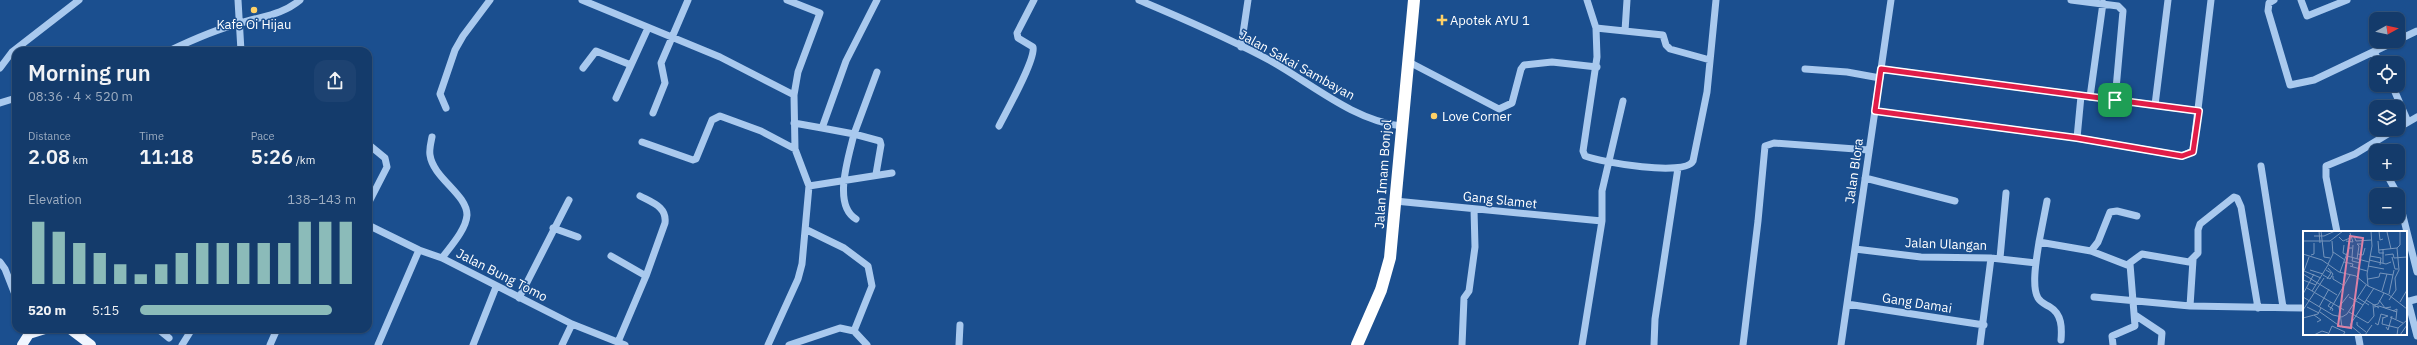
<!DOCTYPE html>
<html lang="en">
<head>
<meta charset="utf-8">
<style>
	body { margin:0; font-family:"IBM Plex Sans",sans-serif; background:#1d4271; color:#f1f3f6; height:100vh; display:flex; flex-direction:column; font-size:15px; white-space:nowrap }
	* { box-sizing:border-box; margin:0 }
	p { font-size:13px; color:#9dadc1 }
	.icon { flex:none; width:22px; height:22px; fill:none; stroke:currentColor; stroke-width:2; stroke-linecap:round; stroke-linejoin:round }
	.map { position:relative; flex:1; overflow:hidden }
	.panel { position:absolute; left:12px; top:47px; width:360px; height:286px; display:flex; flex-direction:column; background:#143b6b; border-radius:12px; box-shadow:0 1px 3px #0004,0 0 0 1px #33557e }
	.panel>* { flex:none }
	.needle { width:26px; rotate:82deg }
	.fabs { position:absolute; left:2369px; top:12px; display:grid; gap:8px }
	.fabs a { display:grid; place-items:center; width:36px; height:36px; border-radius:8px; background:#143b6b; box-shadow:0 1px 3px #0004,0 0 0 1px #33557e; font-size:20px }
	.pin { position:absolute; display:grid; place-items:center; width:34px; height:34px; color:#fff; margin:-17px; border-radius:8px; box-shadow:0 2px 6px #0006 }
	.round { display:grid; place-items:center; flex:none; width:42px; height:42px; border-radius:12px; background:#1d4271 }
	.overview { display:flex; align-items:center; justify-content:space-between; height:68px; padding:0 16px }
	h1 { font-size:22px; font-weight:600; line-height:30px }
	.stats { display:grid; grid-template-columns:repeat(3,1fr); gap:6px; height:68px; padding:4px 16px }
	.stats div { display:grid; align-content:center }
	.stats b { font-size:20px; font-weight:600 }
	.stats small { font-size:11px; font-weight:400 }
	.stats p { font-size:11px }
	.chart { height:112px; padding:8px 16px }
	.chart p { display:flex; justify-content:space-between }
	.chart svg { width:100%; height:72px; margin-top:4px; stroke:#8bbbb9; stroke-width:6 }
	ul { padding:0 16px; list-style:none; font-size:13px }
	li { display:grid; grid-template-columns:64px 48px 1fr; align-items:center; height:30px }
	li i { height:10px; border-radius:5px; background:#8bbbb9 }
	.map>svg:first-child { display:block }
	.lines { fill:none; stroke-linecap:round; stroke-linejoin:round }
	.minor { stroke:#a9c9ee; stroke-width:7 }
	.major { stroke:#f0f6ff; stroke-width:10 }
	.highway { stroke:#fff; stroke-width:12 }
	.route-casing { stroke:#fff; stroke-width:8 }
	.route { stroke:#e11d48; stroke-width:5 }
	.poi-dot { fill:#ffd166; stroke:#1b4f8f; stroke-width:1.5 }
	.labels { text-anchor:middle; dominant-baseline:central; stroke-width:3; stroke-linejoin:round; paint-order:stroke }
	.poi-label { font-size:13px; fill:#fff; stroke:#1b4f8f; text-anchor:start }
	.street-label { font-size:13px; fill:#fff; stroke:#1b4f8f }
	.inset-road { fill:none; stroke:#7695bc; stroke-width:1 }
	.view { fill:#dd80a5; fill-opacity:0.15; stroke:#dd80a5; stroke-width:2 }
	.inset-edge { fill:none; stroke:#fff; stroke-width:2 }
</style>
</head>
<body>
<div class="map">
<svg width="2417" height="345" viewBox="0 0 2417 345">
	<rect width="100%" height="100%" fill="#1b4f8f"/>
	<g class="lines">
		<path class="minor" d="M 238,0 L 241,51
			M 582,0 L 720,57 L 794,95 L 795,149 L 809,186 L 892,173
			M 787,0 L 820,13 L 798,72 L 794,95
			M 1139,0 C 1183,19 1227,37 1269,60 C 1311,83 1352,120 1401,126
			M 1587,0 L 1596,28 L 1597,57 L 1583,151 L 1585,156 C 1601,162 1685,177 1693,161 L 1707,92 L 1716,0
			M 2071,0 L 2118,6 L 2123,11 L 2115,100
			M 2274,0 L 2269,3 L 2268,11 L 2290,85 L 2314,80 L 2396,41
			M 2301,0 L 2307,16 L 2347,0
			M 1596,28 L 1663,35 L 1666,45 L 1670,49 L 1710,60
			M 1625,31 L 1627,0
			M 2398,40 L 2417,31
			M 1241,47 L 1248,0
			M 241,50 L 251,51
			M 169,51 C 192,40 216,29 241,23 C 262,16 282,15 300,0
			M 2374,52 L 2380,63
			M 1407,61 L 1499,109 L 1512,103 L 1521,69 L 1524,65 L 1552,62 L 1597,67
			M 0,68 L 12,52 L 79,0
			M 583,68 L 596,51 L 631,65
			M 1805,69 L 1847,72 L 1880,78
			M 1881,69 L 2199,111
			M 2392,85 L 2408,122
			M 2090,97 L 2103,3
			M 616,98 L 648,28
			M 0,103 L 16,98
			M 2155,105 L 2168,0
			M 446,108 L 440,94 L 455,50 L 463,36 L 490,0
			M 1875,111 L 2077,138 L 2182,156 L 2193,151 L 2211,0
			M 653,113 L 665,83 L 661,63 L 688,0
			M 794,123 L 822,128 L 846,61 L 877,0
			M 999,126 C 1006,112 1036,59 1033,47 L 1018,38 L 1017,33 L 1034,0
			M 822,128 L 854,134 L 877,72
			M 2398,128 L 2417,117
			M 432,137 C 431,142 429,149 430,155 C 433,178 467,194 467,215 C 466,230 450,247 442,258
			M 2077,138 L 2081,96
			M 642,142 L 693,160 L 696,159 L 712,120 L 720,116 L 761,131 L 795,149
			M 2371,145 L 2376,154
			M 2261,166 L 2283,307
			M 2386,173 L 2398,195
			M 1865,178 L 1955,201
			M 2398,196 L 2417,272
			M 1395,201 L 1602,221
			M 368,204 L 387,167 L 385,158 L 368,144
			M 856,219 C 832,205 849,156 854,134 L 880,141 L 881,145 L 876,174
			M 368,225 L 419,250 L 442,258 L 572,324 L 625,345
			M 553,228 L 578,237
			M 807,230 L 844,248 L 868,266 L 872,286 L 854,331
			M 2337,232 L 2326,177 L 2326,166 L 2355,154 L 2396,129
			M 2039,242 L 2047,201
			M 1855,249 L 1921,257 L 1991,258 L 2036,263
			M 2091,251 L 2098,242 L 2110,212 L 2117,211 L 2137,216
			M 611,256 L 646,276
			M 2000,258 L 2006,193
			M 0,262 L 5,269 L 16,297
			M 2094,297 L 2190,306 L 2304,308
			M 519,298 L 569,200
			M 2408,301 L 2417,336
			M 2406,302 L 2417,299
			M 1847,304 L 1984,325
			M 2190,306 L 2193,260
			M 2135,315 L 2162,333 L 2161,345
			M 158,329 L 169,338
			M 2358,334 L 2360,345
			M 2061,340 C 2062,328 2062,314 2050,307 C 2045,304 2041,303 2038,298 C 2031,286 2037,256 2039,242 L 2091,251 L 2127,265 L 2142,254 L 2189,262 L 2198,253 L 2198,230 L 2200,224 L 2234,197 L 2237,198 L 2241,207 L 2258,308
			M 618,342 L 646,276 L 665,223 C 667,207 653,203 640,196
			M 182,345 L 192,329
			M 270,345 L 277,329
			M 378,345 L 419,250
			M 473,345 L 496,287
			M 562,345 L 572,324
			M 768,345 L 798,279 L 802,264 L 809,186
			M 789,345 L 840,328 L 854,331 L 867,345
			M 959,345 L 960,325
			M 1462,345 L 1464,298 L 1469,291 L 1475,247 L 1474,209
			M 1582,345 L 1602,221 L 1602,191 L 1623,101
			M 1654,345 L 1655,319 L 1678,168
			M 1743,345 L 1758,221 L 1765,146 L 1774,143 L 1869,150
			M 1841,345 L 1891,0
			M 1980,345 L 1991,258
			M 2113,345 L 2112,336 L 2135,326 L 2130,264"/>
		<path class="major" d="M 70,329 L 91,345
			M 22,345 L 29,334 L 45,329"/>
		<path class="highway" d="M 1357,345 L 1381,290 L 1390,258 L 1414,0"/>
	</g>
	<g class="lines">
		<g class="route-casing">
			<path id="route" d="M 1881,69 L 2199,111 L 2193,152 L 2182,156 L 2077,138 L 1875,111 Z"/>
		</g>
		<use href="#route" class="route"/>
	</g>
	<g class="poi-dot">
		<circle cx="254" cy="10" r="4"/>
		<path d="M1440 14h4v4h4v4h-4v4h-4v-4h-4v-4h4z"/>
		<circle cx="1434" cy="116" r="4"/>
	</g>
	<g class="labels">
		<g class="poi-label">
			<text x="1450" y="20">Apotek AYU 1</text>
			<text x="254" y="24" text-anchor="middle">Kafe Oi Hijau</text>
			<text x="1442" y="116">Love Corner</text>
		</g>
		<g class="street-label">
			<text transform="translate(1297 65) rotate(29)">Jalan Sakai Sambayan</text>
			<text transform="translate(1854 171) rotate(-82)">Jalan Blora</text>
			<text transform="translate(1383 174) rotate(-86)">Jalan Imam Bonjol</text>
			<text transform="translate(1500 200) rotate(6)">Gang Slamet</text>
			<text transform="translate(1946 244) rotate(2)">Jalan Ulangan</text>
			<text transform="translate(502 275) rotate(27)">Jalan Bung Tomo</text>
			<text transform="translate(1917 303) rotate(9)">Gang Damai</text>
		</g>
	</g>
	<g transform="translate(2303 231)">
		<rect width="104" height="104" fill="#1b4f8f"/>
		<path class="inset-road" d="M 16,0 L 17,12M 18,0 L 21,26 L 27,27M 76,0 L 77,9 L 80,8M 84,1 L 88,18M 11,5 L 21,5 L 32,0M 51,5 L 53,10 L 69,9M 36,6 L 40,10 L 47,7M 0,10 L 27,10 L 40,0M 43,10 L 50,11 L 47,2M 75,10 L 76,22 L 81,22M 41,14 L 40,22 L 44,24M 76,19 L 94,17M 30,21 L 42,29M 0,23 L 19,29 L 36,41 L 53,45 L 65,55 L 86,64 L 104,78M 55,23 L 60,24 L 62,17M 8,24 L 11,23 L 11,12M 82,24 L 90,23 L 91,27 L 104,26M 44,25 L 66,31M 67,25 L 78,27 L 77,34M 49,26 L 50,14M 50,26 L 49,30 L 57,32M 89,26 L 92,38 L 95,38M 54,28 L 56,15 L 54,13 L 58,13M 66,29 L 83,33 L 88,31M 41,31 L 50,33 L 49,36M 80,32 L 80,18M 25,33 L 30,23 L 29,10M 47,35 L 64,40M 65,35 L 81,38M 7,39 L 20,43M 23,39 L 28,42 L 24,48M 96,39 L 94,17 L 97,14 L 97,0M 1,40 L 18,47M 1,40 L 6,26M 37,41 L 46,17 L 49,17M 0,43 L 34,64M 20,44 L 27,48 L 30,43 L 25,37M 30,45 L 30,48 L 40,54M 65,48 L 76,46 L 77,42 L 90,44M 0,49 L 13,54M 65,55 L 64,43 L 69,15 L 68,0M 4,57 L 36,76 L 39,96 L 47,96M 9,60 L 25,34M 79,60 L 84,43M 0,63 L 11,43M 86,63 L 91,39M 0,66 L 30,84 L 39,86 L 44,83 L 63,54M 46,66 L 60,74M 55,67 L 66,74M 63,69 L 76,77M 76,69 L 82,77 L 88,76M 86,69 L 93,59 L 92,47 L 96,39M 28,71 L 25,75 L 30,78 L 29,80M 97,71 L 104,59M 71,74 L 75,73 L 81,62M 4,76 L 16,82M 16,76 L 26,58M 71,76 L 76,75 L 94,81M 0,79 L 21,47M 27,79 L 47,44M 41,79 L 36,76 L 46,63M 90,80 L 94,78 L 93,88M 17,81 L 38,96M 46,81 L 65,92M 11,84 L 18,89 L 14,91M 80,86 L 79,93 L 95,97M 87,86 L 100,92M 0,87 L 15,83 L 18,77M 54,91 L 54,94 L 63,101M 65,92 L 71,85 L 70,73M 72,92 L 75,94 L 78,83 L 85,85 L 80,87M 83,96 L 85,99 L 89,85M 11,104 L 19,100 L 25,102M 25,104 L 29,95 L 42,101 L 40,104M 59,104 L 47,94 L 71,57M 62,104 L 69,94M 94,104 L 95,97 L 104,89M 97,104 L 104,94"/>
		<path class="view" d="M 47,5 L 60,7 L 48,97 L 35,95 Z"/>
		<rect width="104" height="104" class="inset-edge"/>
	</g>
</svg>
<div class="fabs">
<a><svg class="needle" viewBox="-14 -14 28 28"><path d="M0-13l5 13h-10z" fill="#e53935"/><path d="M0 13l5-13h-10z" fill="#9dadc1"/></svg></a>
<a><svg class="icon" aria-label="locate" viewBox="0 0 24 24"><circle cx="12" cy="12" r="6"/><path d="M12 2v4M12 18v4M2 12h4M18 12h4"/></svg></a>
<a><svg class="icon" aria-label="layers" viewBox="0 0 24 24"><path d="M12 4l9 5-9 5-9-5zM3 14l9 5 9-5"/></svg></a>
<a>+</a>
<a>−</a>
</div>
<div class="pin" style="left:2115px;top:100px;background:#1e9e55"><svg class="icon" aria-label="arrive" viewBox="0 0 24 24"><path d="M6 21V4h12l-3 4 3 4H6"/></svg></div>
<section class="panel">
<div class="overview"><div><h1>Morning run</h1><p>08:36 · 4 × 520 m</p></div><a class="round"><svg class="icon" aria-label="share" viewBox="0 0 24 24"><path d="M12 15V3M7 8l5-5 5 5M5 13v7h14v-7"/></svg></a></div>
<div class="stats">
<div><p>Distance</p><b>2.08<small> km</small></b></div>
<div><p>Time</p><b>11:18</b></div>
<div><p>Pace</p><b>5:26<small> /km</small></b></div>
</div>
<div class="chart"><p><span>Elevation</span>138–143 m</p>
<svg viewBox="0 0 160 44" preserveAspectRatio="none"><path d="M5 44V6M15 44V12M25 44V19M35 44V25M45 44V32M55 44V38M65 44V32M75 44V25M85 44V19M95 44V19M105 44V19M115 44V19M125 44V19M135 44V6M145 44V6M155 44V6"/></svg>
</div>
<ul>
<li><b>520 m</b>5:15<i style="width:89%"></i></li>
</ul>
</section>
</div>
</body>
</html>
